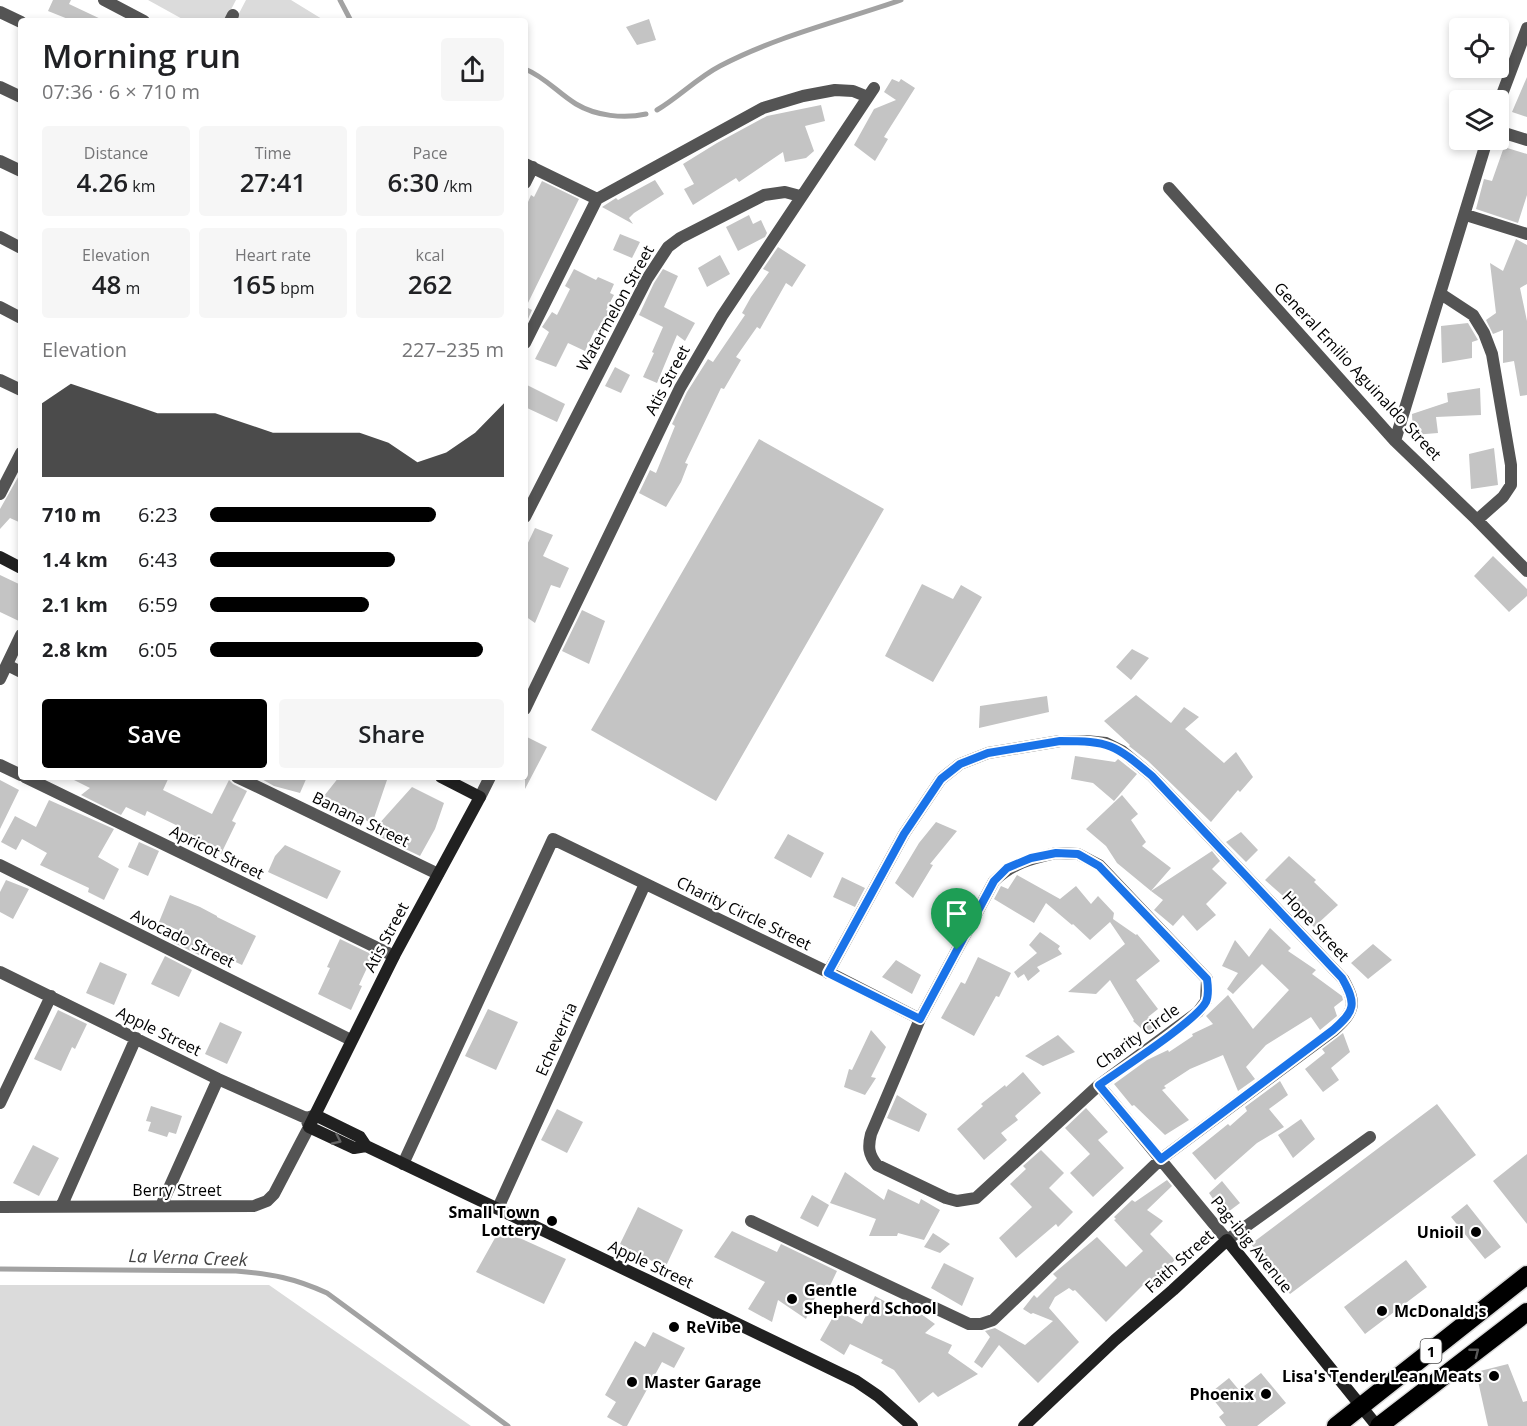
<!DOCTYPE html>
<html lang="en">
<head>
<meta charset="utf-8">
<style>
	body { margin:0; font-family:"Open Sans",sans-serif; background:#f6f6f6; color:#202124; height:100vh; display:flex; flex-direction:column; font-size:22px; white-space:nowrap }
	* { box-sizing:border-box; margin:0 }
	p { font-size:20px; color:#757577 }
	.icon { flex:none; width:33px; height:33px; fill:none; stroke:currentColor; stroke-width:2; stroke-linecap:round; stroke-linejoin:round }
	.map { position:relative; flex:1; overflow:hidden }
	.drawer { position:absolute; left:18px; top:18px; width:510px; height:762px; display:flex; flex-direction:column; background:#fff; border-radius:6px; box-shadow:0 3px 9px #0003 }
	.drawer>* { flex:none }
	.tools { position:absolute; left:1449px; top:18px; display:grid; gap:12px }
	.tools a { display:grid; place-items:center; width:60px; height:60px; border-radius:6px; background:#fff; box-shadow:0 3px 9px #0003; font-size:30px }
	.pin { position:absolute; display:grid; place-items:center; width:51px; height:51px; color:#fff; margin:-62px -26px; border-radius:50% 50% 50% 0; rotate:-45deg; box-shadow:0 0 6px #0007 }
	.pin .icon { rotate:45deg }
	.round { display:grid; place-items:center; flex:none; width:63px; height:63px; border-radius:6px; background:#f6f6f6 }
	.headline { display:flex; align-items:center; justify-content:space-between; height:102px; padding:0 24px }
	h1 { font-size:33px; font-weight:600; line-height:45px }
	.metrics { display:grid; grid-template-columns:repeat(3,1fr); gap:9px; height:102px; padding:6px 24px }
	.metrics div { display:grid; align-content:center; border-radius:6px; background:#f6f6f6; text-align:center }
	.metrics b { font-size:26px; font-weight:600 }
	.metrics small { font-size:16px; font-weight:400 }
	.metrics p { font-size:16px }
	.chart { height:168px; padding:12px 24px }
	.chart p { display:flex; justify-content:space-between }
	.chart svg { width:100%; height:108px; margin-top:6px; fill:#000; opacity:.7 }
	.button { display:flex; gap:12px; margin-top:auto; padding:12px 24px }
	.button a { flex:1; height:69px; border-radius:6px; background:#000; color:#fff; font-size:24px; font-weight:600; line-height:69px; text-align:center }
	.button a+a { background:#f6f6f6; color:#202124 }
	ul { padding:0 24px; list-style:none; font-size:20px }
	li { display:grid; grid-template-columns:96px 72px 1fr; align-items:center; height:45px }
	li i { height:15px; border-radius:8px; background:#000 }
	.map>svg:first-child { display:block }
	.green { fill:#dbdbdb }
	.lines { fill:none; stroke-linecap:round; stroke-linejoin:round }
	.stream { stroke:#a2a2a2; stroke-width:5 }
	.building { fill:#c4c4c4 }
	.highway-casing { stroke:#dbdbdb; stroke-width:21 }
	.street { stroke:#545454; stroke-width:12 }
	.secondary { stroke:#212121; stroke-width:12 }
	.highway { stroke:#000; stroke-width:18 }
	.oneway { stroke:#646464 }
	.oneway2 { stroke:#595959 }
	.route-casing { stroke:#fff; stroke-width:12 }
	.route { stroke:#1a73e8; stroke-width:8 }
	.poi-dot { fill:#000; stroke:#fff; stroke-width:2 }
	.labels { text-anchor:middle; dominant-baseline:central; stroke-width:4.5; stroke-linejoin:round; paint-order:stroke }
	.shield { fill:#fff; stroke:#4c4c4c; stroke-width:1.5 }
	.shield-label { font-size:15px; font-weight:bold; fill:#000 }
	.street-label { font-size:16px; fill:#000; stroke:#fff }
	.poi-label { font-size:16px; font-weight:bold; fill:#000; stroke:#fff; text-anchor:end }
	.water-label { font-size:18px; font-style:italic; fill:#434343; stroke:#fff }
</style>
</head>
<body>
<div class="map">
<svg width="1527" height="1426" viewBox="0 0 1527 1426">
	<rect width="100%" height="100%" fill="#fff"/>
	<path class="green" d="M 148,0 L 236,0 L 225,21 L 186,21 Z
		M 246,0 L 291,0 L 322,19 L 321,21 L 235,21 Z
		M 0,1285 L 269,1285 L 471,1426 L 0,1426 Z"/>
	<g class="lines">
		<path class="stream" d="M 340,0 L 351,21
			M 525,69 C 545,77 558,93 576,104 C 596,116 624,119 646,114
			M 657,110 C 679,97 697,78 720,66 C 777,36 841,21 901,0
			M 0,1269 L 236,1271 C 272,1274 294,1278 327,1293 L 508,1426"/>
	</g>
	<path class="building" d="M 53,0 L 71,0 L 69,4 L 105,21 L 73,21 L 48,11 Z
		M 649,19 L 656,40 L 637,45 L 626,27 Z
		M 1527,77 L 1527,117 L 1512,112 Z
		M 892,79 L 899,82 L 901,79 L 915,88 L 884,137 L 888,139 L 875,161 L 854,145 L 874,109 L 896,100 L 884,92 Z
		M 821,105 L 825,121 L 805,126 L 814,151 L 806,158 L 785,162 L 783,152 L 739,182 L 736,178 L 693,205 L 684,189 L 694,184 L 683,164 L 717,143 L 767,116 Z
		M 1504,147 L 1527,154 L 1527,195 L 1518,223 L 1476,209 L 1484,179 L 1492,181 Z
		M 655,180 L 664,194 L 634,213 L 629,218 L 633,224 L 602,207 L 616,198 L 618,200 Z
		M 542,181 L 579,199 L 526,307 L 532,310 L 528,319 L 525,318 L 525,209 L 531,195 L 534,197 Z
		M 749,215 L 753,224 L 761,220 L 767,233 L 765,237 L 738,251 L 726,227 Z
		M 620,234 L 640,242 L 632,258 L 613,250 Z
		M 1516,239 L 1527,245 L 1527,284 L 1520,288 L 1527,321 L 1527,395 L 1520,396 L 1514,361 L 1503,363 L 1503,330 L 1493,334 L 1486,320 L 1496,313 L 1490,263 L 1503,271 Z
		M 778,247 L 806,265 L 792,287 L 786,283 L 760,329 L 757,327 L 736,357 L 741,360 L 724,389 L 721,388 L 685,463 L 688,464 L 681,482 L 666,507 L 639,493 L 650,470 L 656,473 L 675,426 L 672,424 L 687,392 L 708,359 L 713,362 L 745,315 L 742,313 L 751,297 L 769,272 L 763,269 Z
		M 720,255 L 730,274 L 707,287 L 698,268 Z
		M 574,269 L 596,280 L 598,277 L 614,284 L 610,293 L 614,295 L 606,310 L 611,312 L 601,333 L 595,330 L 585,351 L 568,343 L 556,367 L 535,359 L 549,332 L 542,327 L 552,312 L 557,315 L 570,289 L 565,286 Z
		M 663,269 L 678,276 L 664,307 L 695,323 L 685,341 L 677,335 L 657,383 L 643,377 L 654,353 L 652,352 L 663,327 L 639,315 L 654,283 Z
		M 1468,323 L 1478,340 L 1472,342 L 1472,358 L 1442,363 L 1441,326 Z
		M 615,367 L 630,375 L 621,393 L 605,386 Z
		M 525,384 L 565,404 L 557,422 L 525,407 Z
		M 1480,388 L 1481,415 L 1436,417 L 1438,433 L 1413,435 L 1412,414 L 1448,402 L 1447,393 Z
		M 759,439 L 884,509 L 716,801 L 591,730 Z
		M 1494,448 L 1498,485 L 1471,489 L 1469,454 Z
		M 21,472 L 21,523 L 10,518 L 0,529 L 0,509 Z
		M 535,528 L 553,535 L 543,556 L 569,568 L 560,588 L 551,585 L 535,623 L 525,616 L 525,549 Z
		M 1493,556 L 1527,589 L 1527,596 L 1509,612 L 1474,576 Z
		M 0,575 L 21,585 L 21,622 L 0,612 Z
		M 922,584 L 953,599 L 961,585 L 982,597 L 933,682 L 885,656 Z
		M 582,610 L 605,621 L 589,664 L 562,651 Z
		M 1132,649 L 1149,658 L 1131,680 L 1116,667 Z
		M 1136,695 L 1171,723 L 1184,707 L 1199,717 L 1185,729 L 1224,763 L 1236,752 L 1253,777 L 1240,792 L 1238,790 L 1211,822 L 1148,761 L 1129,746 L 1130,745 L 1104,721 Z
		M 1047,696 L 1049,712 L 979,728 L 980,706 Z
		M 525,736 L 547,747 L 525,789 Z
		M 1075,756 L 1115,762 L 1118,759 L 1137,774 L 1114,801 L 1093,783 L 1071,779 Z
		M 68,777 L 169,777 L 163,790 L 212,814 L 229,780 L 233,784 L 247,791 L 232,821 L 236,823 L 221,854 L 176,831 L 178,826 L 147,811 L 145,816 L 126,807 L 121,815 L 81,795 L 90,788 Z
		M 258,777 L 307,777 L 300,793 L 274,786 Z
		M 339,777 L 388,777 L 372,824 L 345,807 L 343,813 L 320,801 Z
		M 0,780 L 19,790 L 0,829 Z
		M 412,787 L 444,803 L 435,829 L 420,856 L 376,835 L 379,828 L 377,826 Z
		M 1122,795 L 1138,814 L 1131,820 L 1146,842 L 1142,846 L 1171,868 L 1151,891 L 1117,863 L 1106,846 L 1086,829 Z
		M 49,800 L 114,829 L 98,857 L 119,869 L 104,900 L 88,892 L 89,888 L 40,865 L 47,853 L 22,839 L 16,850 L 1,842 L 15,816 L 36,827 Z
		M 936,822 L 957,831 L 930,864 L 933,865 L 913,898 L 895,883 L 919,843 Z
		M 1241,832 L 1258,850 L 1246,862 L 1226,842 Z
		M 788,834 L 824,853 L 811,878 L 774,858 Z
		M 139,842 L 159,851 L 148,876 L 128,867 Z
		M 285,845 L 341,871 L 327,899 L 268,872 L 275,856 Z
		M 1212,851 L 1220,861 L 1212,869 L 1227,883 L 1206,904 L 1216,915 L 1197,931 L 1183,915 L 1173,926 L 1154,910 L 1163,900 L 1151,891 Z
		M 1289,856 L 1316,880 L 1314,882 L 1338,905 L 1314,927 L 1291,903 L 1265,880 Z
		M 1017,875 L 1060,899 L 1076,886 L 1091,904 L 1098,896 L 1114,913 L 1113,919 L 1136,935 L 1137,934 L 1160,961 L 1136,980 L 1158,1009 L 1148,1017 L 1159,1026 L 1146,1033 L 1133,1021 L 1134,1020 L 1110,980 L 1096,994 L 1068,992 L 1125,944 L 1110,922 L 1090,940 L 1073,924 L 1072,925 L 1046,903 L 1034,923 L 994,899 L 1001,886 L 1008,889 Z
		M 842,877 L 865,888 L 855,907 L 833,897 Z
		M 6,880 L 29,889 L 13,919 L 0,912 L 0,892 Z
		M 170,895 L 200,907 L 217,916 L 217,917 L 256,936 L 242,965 L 204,947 L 199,955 L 172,942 L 178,930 L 159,922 Z
		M 1270,928 L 1291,948 L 1288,951 L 1316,970 L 1312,974 L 1342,996 L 1343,1000 L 1334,1007 L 1337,1016 L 1320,1030 L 1311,1017 L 1266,1045 L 1246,1067 L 1255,1079 L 1238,1091 L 1223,1055 L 1190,1069 L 1164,1086 L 1166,1088 L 1162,1090 L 1189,1120 L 1165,1135 L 1134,1105 L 1132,1106 L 1114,1084 L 1147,1060 L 1168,1050 L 1169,1052 L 1193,1036 L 1192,1034 L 1213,1024 L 1206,1016 L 1228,995 L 1253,1029 L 1289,990 L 1262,964 L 1233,994 L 1227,989 L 1238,973 L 1222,966 L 1235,940 L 1249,957 Z
		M 1040,932 L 1060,946 L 1058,949 L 1062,954 L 1037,967 L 1040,971 L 1028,981 L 1024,974 L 1018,978 L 1014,972 L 1037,953 L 1029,945 Z
		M 340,939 L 373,955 L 359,985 L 362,986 L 351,1010 L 318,994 L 330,968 L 327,967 Z
		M 1373,944 L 1392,960 L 1368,979 L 1351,963 Z
		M 165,956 L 192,970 L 179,997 L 151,984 Z
		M 978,957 L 1011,973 L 999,997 L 996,996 L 974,1036 L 941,1018 L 961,982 L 965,984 Z
		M 896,960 L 921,975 L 912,994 L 882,977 Z
		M 100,962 L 127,974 L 114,1005 L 86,993 Z
		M 488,1009 L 518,1022 L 496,1070 L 465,1056 Z
		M 58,1010 L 87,1024 L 75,1049 L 72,1047 L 61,1071 L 34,1059 Z
		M 220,1022 L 242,1032 L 227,1064 L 205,1054 Z
		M 871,1030 L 886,1047 L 871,1077 L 876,1078 L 865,1095 L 844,1087 L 849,1069 L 852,1070 Z
		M 1343,1033 L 1350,1052 L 1331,1068 L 1339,1080 L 1323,1092 L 1305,1069 L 1325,1053 L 1322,1049 Z
		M 1058,1035 L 1075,1052 L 1043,1066 L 1025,1056 Z
		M 1023,1072 L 1041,1093 L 1015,1116 L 1018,1120 L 1001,1133 L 1007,1140 L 984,1160 L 957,1129 L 983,1106 L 981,1104 L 1005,1085 L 1006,1087 Z
		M 1280,1081 L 1288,1095 L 1269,1109 L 1284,1127 L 1257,1143 L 1215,1180 L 1192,1153 L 1228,1124 L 1230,1126 L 1247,1111 L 1245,1107 Z
		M 897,1095 L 927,1114 L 919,1132 L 887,1118 Z
		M 1437,1104 L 1476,1155 L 1290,1294 L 1251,1244 Z
		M 151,1106 L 182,1116 L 176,1134 L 169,1132 L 167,1137 L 148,1131 L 151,1122 L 146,1121 Z
		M 1086,1108 L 1108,1132 L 1098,1140 L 1124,1168 L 1093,1197 L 1070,1173 L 1090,1154 L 1065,1128 Z
		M 557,1109 L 583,1122 L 567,1153 L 541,1140 Z
		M 1301,1119 L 1315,1139 L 1293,1158 L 1278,1135 Z
		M 33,1145 L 59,1158 L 39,1196 L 13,1183 Z
		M 1041,1150 L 1064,1173 L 1049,1188 L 1073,1212 L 1058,1227 L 1056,1224 L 1016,1258 L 999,1238 L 1032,1207 L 1010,1184 L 1026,1169 L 1023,1166 Z
		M 1527,1154 L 1527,1224 L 1493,1181 Z
		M 845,1172 L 884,1200 L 888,1189 L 919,1204 L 921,1199 L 940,1210 L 924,1240 L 898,1233 L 897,1236 L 869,1236 L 876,1219 L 830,1203 Z
		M 1167,1180 L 1172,1186 L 1147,1210 L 1163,1221 L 1150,1234 L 1175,1260 L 1163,1271 L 1169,1276 L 1155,1289 L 1148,1280 L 1106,1322 L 1075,1290 L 1073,1291 L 1069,1288 L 1055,1297 L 1049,1308 L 1079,1342 L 1038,1383 L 999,1345 L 982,1368 L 974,1362 L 990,1337 L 985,1331 L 995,1328 L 1025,1345 L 1053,1321 L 1033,1313 L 1031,1314 L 1023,1309 L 1034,1295 L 1037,1298 L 1057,1278 L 1053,1274 L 1097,1237 L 1126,1267 L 1143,1251 L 1114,1220 L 1116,1219 L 1114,1217 L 1132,1200 L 1135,1202 Z
		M 1222,1181 L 1240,1203 L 1224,1215 L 1209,1193 Z
		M 812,1195 L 829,1205 L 818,1227 L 800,1218 Z
		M 1467,1204 L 1501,1247 L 1485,1259 L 1451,1217 Z
		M 638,1207 L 683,1230 L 665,1268 L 620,1244 Z
		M 500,1229 L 566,1259 L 544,1304 L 476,1272 Z
		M 732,1231 L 777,1252 L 781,1244 L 837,1271 L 828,1290 L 820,1286 L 806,1319 L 778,1300 L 772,1322 L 748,1309 L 765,1282 L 714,1257 Z
		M 933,1233 L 950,1244 L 940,1253 L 924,1247 Z
		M 1406,1260 L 1427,1287 L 1365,1334 L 1344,1307 Z
		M 944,1263 L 974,1278 L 962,1306 L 931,1288 Z
		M 875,1296 L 912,1316 L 917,1311 L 935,1324 L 925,1333 L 952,1345 L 948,1353 L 978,1374 L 938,1397 L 933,1392 L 919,1403 L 894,1370 L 881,1363 L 883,1360 L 850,1344 L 844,1355 L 820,1340 L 837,1310 L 862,1324 Z
		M 653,1332 L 685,1348 L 674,1368 L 662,1362 L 627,1426 L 623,1426 L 607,1417 L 616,1402 L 605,1395 L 635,1341 L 645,1347 Z
		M 1508,1364 L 1523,1402 L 1527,1401 L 1527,1426 L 1488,1426 L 1476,1372 Z
		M 1261,1373 L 1286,1403 L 1257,1426 L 1226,1426 L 1219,1417 L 1224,1413 L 1209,1394 L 1229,1378 L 1239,1390 Z"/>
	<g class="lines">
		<g class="highway-casing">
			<path id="highway" d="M 1336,1426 L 1527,1275
				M 1379,1426 L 1527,1312"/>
		</g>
		<path class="street" d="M 104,0 L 144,21
			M 0,12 L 21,22
			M 230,21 L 233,15
			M 0,87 L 21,97
			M 1498,105 L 1527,28
			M 1498,131 L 1527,140
			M 0,161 L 21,171
			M 525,164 L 597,199
			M 525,183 L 533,167
			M 1169,188 L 1395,441 L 1477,520 L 1527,571
			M 1466,215 L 1527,234
			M 0,237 L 21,248
			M 1441,294 L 1473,315 L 1484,333 L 1492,354 L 1511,465 L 1511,485 L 1503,497 L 1477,520
			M 0,307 L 21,318
			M 525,343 L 597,199 L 763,108 L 803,96 L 835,90 L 853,91 L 868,97
			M 0,380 L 21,390
			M 1395,441 L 1487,140
			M 0,494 L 21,453
			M 525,517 L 647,279 L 668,247 L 680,238 L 764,195 L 785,192 L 800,196
			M 7,665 L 21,672
			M 0,679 L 21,635
			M 525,709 L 680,388 L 722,316 L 874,88
			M 0,765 L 21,775
			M 25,777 L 394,956
			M 237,777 L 438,874
			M 480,797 L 490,777
			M 1056,853 L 1078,854 L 1099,865 L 1207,979 L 1206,1001 L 1198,1012 L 1099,1085 L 976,1198 L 957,1201 L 946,1198 L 877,1165 C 868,1154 868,1146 871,1134 L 920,1019 L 994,881 C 1013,863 1030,859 1056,853 Z
			M 0,865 L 351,1040
			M 0,972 L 218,1079 L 306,1118 L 313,1116
			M 1099,1085 L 1227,1240 L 1370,1137
			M 0,1103 L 51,996
			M 403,1164 L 553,839 L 834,975 L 920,1019
			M 161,1206 L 218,1079
			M 0,1207 L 254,1206 L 267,1201 L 274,1194 L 309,1127 L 306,1118
			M 61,1207 L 136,1038
			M 498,1208 L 645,884
			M 751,1221 L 969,1324 L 981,1324 L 993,1320 L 1161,1159 L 1333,1031 C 1355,1011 1357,1004 1343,979 L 1152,776 L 1122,751 L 1106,743 L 1086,741 L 1060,741 L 988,753 L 960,764 L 941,779 L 904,834 L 828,973"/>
		<path class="secondary" d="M 0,557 L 21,568
			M 315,1115 L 360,1137 L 366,1146 L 647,1280 L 856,1381 L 878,1396 L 912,1426
			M 366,1146 L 354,1148 L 309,1127 L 394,956 L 480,797 L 441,777
			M 1024,1426 L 1115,1340 L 1173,1290 L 1227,1240 L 1377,1426"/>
		<use href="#highway" class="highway"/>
	</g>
	<defs><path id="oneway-chevron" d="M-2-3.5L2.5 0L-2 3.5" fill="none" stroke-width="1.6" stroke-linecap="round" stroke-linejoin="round" transform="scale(1.5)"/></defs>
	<use class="oneway" href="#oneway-chevron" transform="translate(337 1140) rotate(25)"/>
	<use class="oneway2" href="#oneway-chevron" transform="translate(1475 1352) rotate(-38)"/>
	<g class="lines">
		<g class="route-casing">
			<path id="route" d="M 1060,741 C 1110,741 1114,744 1152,776 L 1342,978 C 1357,1004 1355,1011 1333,1030 L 1161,1159 L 1099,1085 C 1120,1070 1196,1021 1206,1002 C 1209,995 1208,986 1207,979 L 1099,866 L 1078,854 L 1056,853 L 1031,858 L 1007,868 L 994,881 L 920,1019 L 828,973 L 904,834 L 941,779 L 960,764 L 988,753 Z"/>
		</g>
		<use href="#route" class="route"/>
	</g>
	<g class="poi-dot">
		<circle cx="552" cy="1221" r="6"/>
		<circle cx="1476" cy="1232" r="6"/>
		<circle cx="792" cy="1299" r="6"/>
		<circle cx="1382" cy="1311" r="6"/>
		<circle cx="674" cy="1327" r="6"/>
		<circle cx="1494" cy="1376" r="6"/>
		<circle cx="632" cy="1382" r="6"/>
		<circle cx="1266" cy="1394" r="6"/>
	</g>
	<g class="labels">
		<rect class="shield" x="1420.5" y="1339" width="21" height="24" rx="4.5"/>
		<g class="shield-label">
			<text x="1431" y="1351">1</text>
		</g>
		<g class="street-label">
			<text transform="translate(615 308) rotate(-61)">Watermelon Street</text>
			<text transform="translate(1358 371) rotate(47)">General Emilio Aguinaldo Street</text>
			<text transform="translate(667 380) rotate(-62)">Atis Street</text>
			<text transform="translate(361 819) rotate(26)">Banana Street</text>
			<text transform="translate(217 852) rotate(26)">Apricot Street</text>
			<text transform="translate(744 913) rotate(26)">Charity Circle Street</text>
			<text transform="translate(1316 926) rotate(47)">Hope Street</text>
			<text transform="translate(386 937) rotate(-62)">Atis Street</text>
			<text transform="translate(183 938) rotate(26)">Avocado Street</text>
			<text transform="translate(159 1031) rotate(26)">Apple Street</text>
			<text transform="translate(1137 1036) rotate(-36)">Charity Circle</text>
			<text transform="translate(556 1039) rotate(-66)">Echeverria</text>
			<text x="177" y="1190">Berry Street</text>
			<text transform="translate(1252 1244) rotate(51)">Pag-ibig Avenue</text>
			<text transform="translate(1179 1261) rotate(-42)">Faith Street</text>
			<text transform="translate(651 1264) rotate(25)">Apple Street</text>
		</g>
		<g class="poi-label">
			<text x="540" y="1212">Small Town<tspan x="540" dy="18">Lottery</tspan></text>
			<text x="1464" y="1232">Unioil</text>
			<text x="804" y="1290" text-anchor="start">Gentle<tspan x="804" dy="18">Shepherd School</tspan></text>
			<text x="1394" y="1311" text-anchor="start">McDonald's</text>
			<text x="686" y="1327" text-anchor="start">ReVibe</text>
			<text x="1482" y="1376">Lisa's Tender Lean Meats</text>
			<text x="644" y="1382" text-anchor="start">Master Garage</text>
			<text x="1254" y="1394">Phoenix</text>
		</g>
		<g class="water-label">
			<text transform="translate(188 1257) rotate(2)">La Verna Creek</text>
		</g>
	</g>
</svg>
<div class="tools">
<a><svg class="icon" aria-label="locate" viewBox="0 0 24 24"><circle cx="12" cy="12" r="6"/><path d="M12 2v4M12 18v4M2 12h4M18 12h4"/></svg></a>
<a><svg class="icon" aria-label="layers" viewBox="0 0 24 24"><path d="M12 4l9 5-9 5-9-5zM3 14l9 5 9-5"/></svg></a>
</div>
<div class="pin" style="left:957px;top:950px;background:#1e9e55"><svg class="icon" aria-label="arrive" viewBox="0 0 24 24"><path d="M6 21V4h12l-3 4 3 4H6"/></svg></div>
<section class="drawer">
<div class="headline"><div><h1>Morning run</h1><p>07:36 · 6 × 710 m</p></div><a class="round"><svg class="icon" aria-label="share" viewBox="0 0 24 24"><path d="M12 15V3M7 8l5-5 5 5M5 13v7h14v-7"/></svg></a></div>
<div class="metrics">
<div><p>Distance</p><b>4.26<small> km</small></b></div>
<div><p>Time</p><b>27:41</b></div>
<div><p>Pace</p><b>6:30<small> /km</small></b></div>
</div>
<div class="metrics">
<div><p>Elevation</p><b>48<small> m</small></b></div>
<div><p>Heart rate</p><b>165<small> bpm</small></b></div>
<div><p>kcal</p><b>262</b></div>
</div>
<div class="chart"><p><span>Elevation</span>227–235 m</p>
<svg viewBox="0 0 160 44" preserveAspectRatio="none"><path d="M0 44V14L10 6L20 10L30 14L40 18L50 18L60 18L70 22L80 26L90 26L100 26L110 26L120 30L130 38L140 34L150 26L160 14V44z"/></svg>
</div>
<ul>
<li><b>710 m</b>6:23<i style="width:77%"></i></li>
<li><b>1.4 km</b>6:43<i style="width:63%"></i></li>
<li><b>2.1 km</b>6:59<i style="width:54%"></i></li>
<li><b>2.8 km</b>6:05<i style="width:93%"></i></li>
</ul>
<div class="button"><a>Save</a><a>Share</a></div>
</section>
</div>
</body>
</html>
